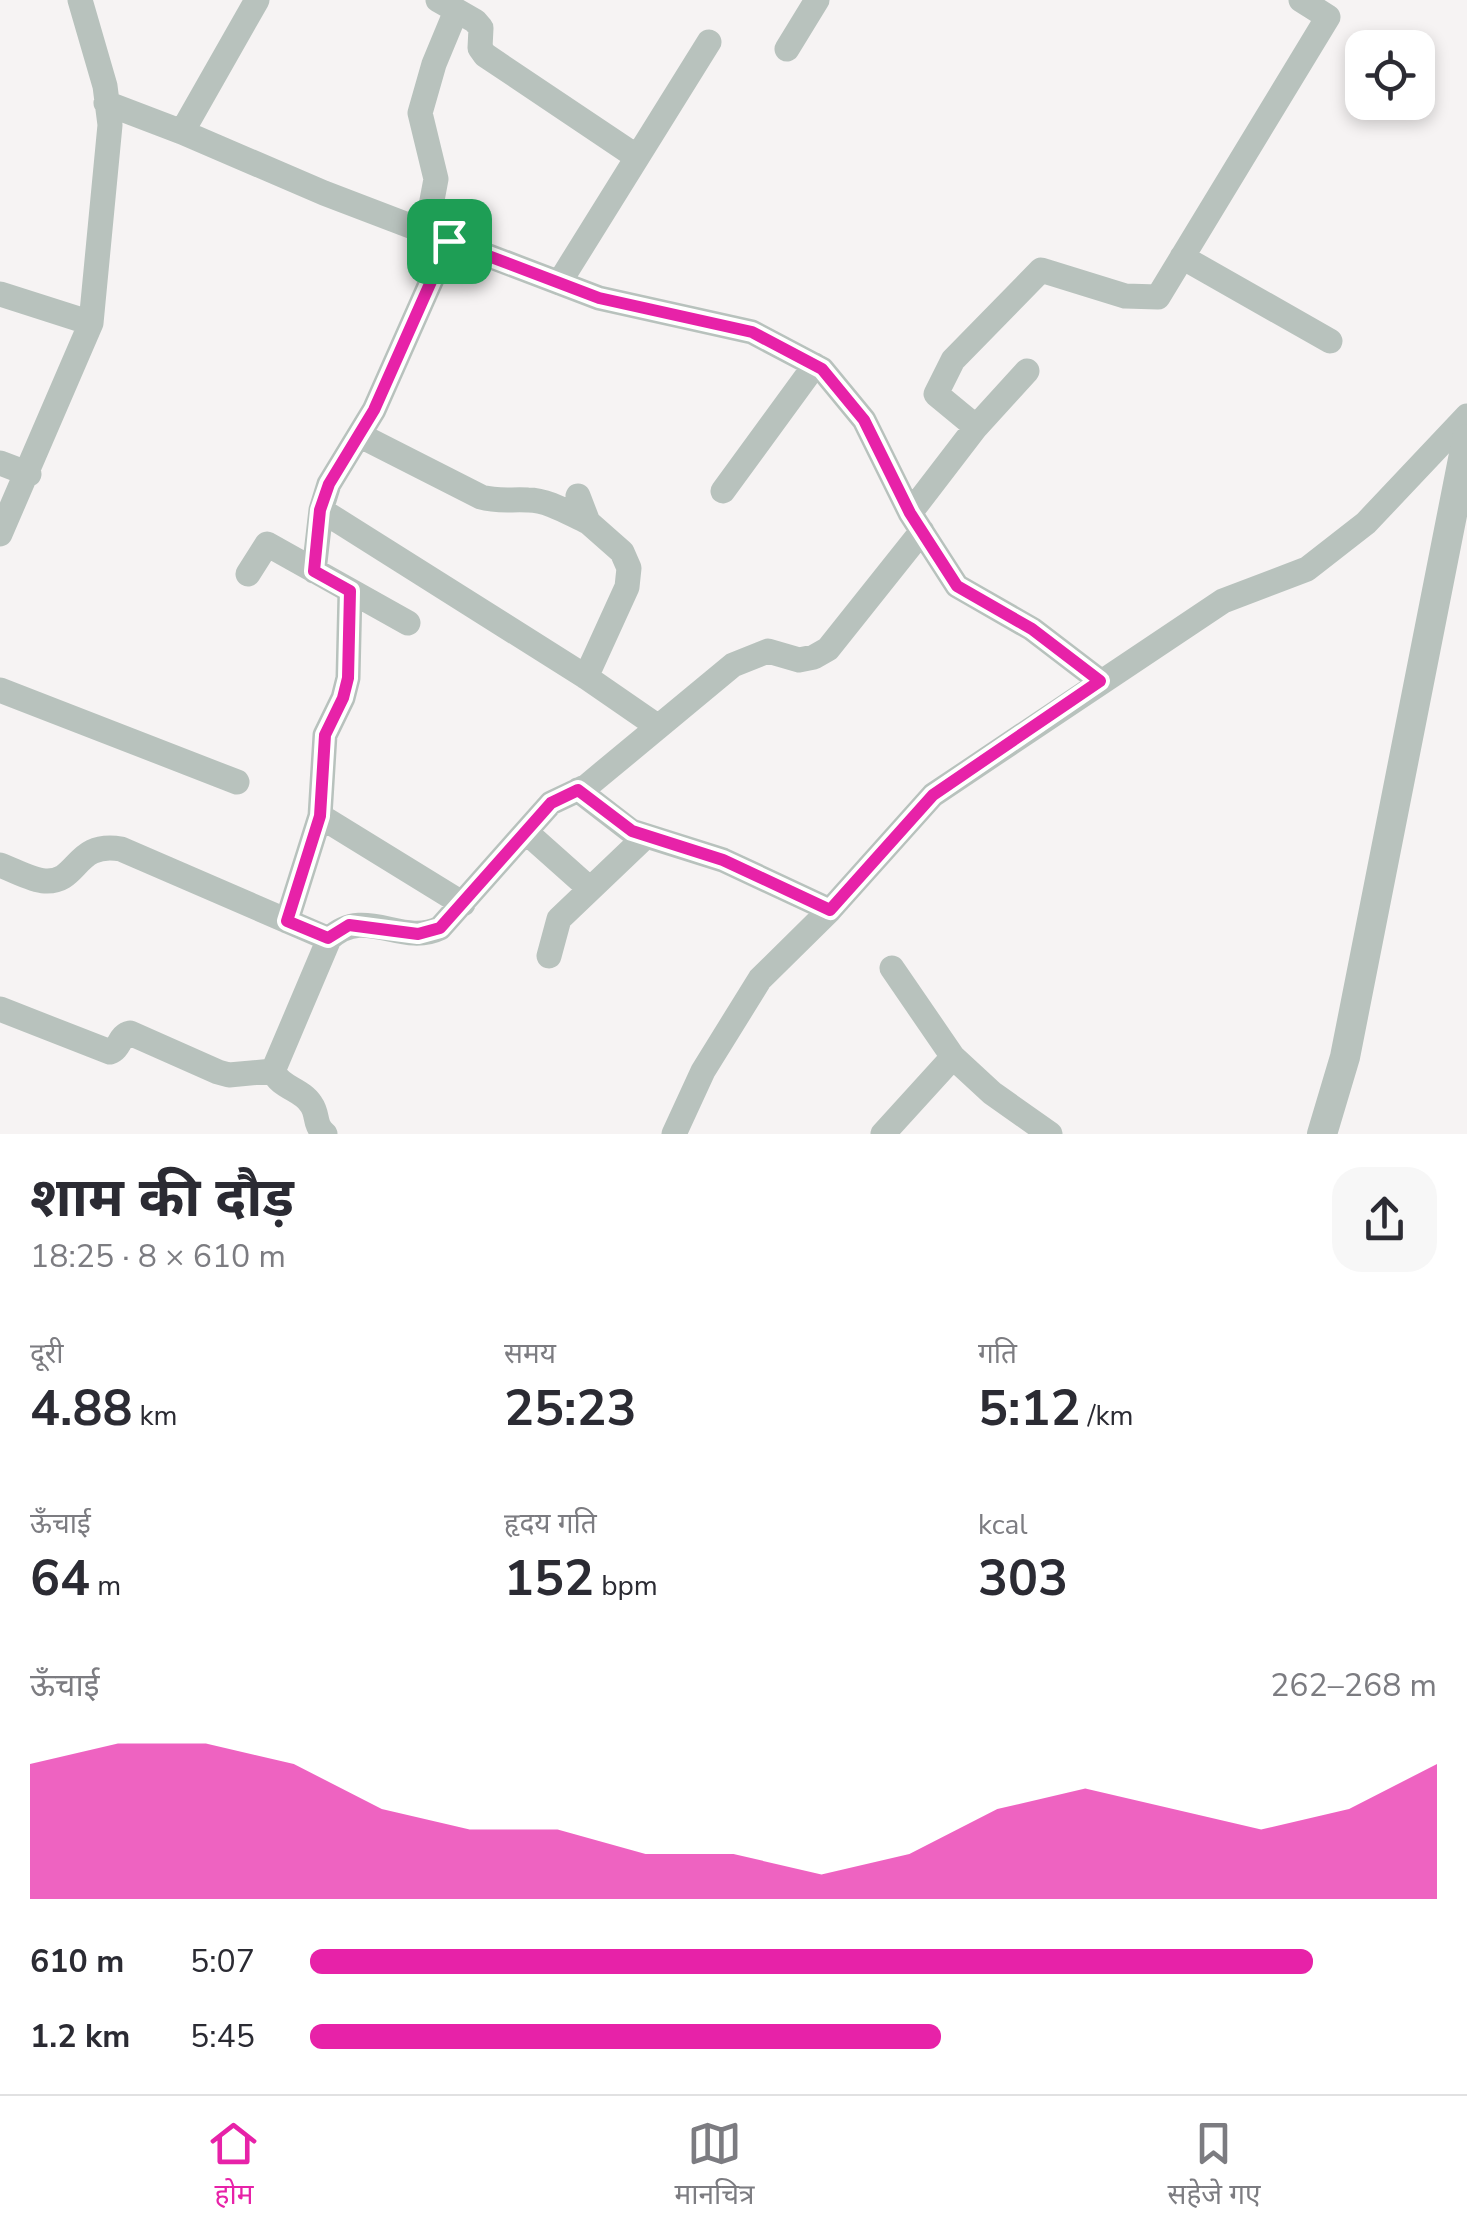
<!DOCTYPE html>
<html lang="hi">
<head>
<meta charset="utf-8">
<style>
	body { margin:0; font-family:"Nunito Sans","Noto Sans Devanagari",sans-serif; background:#f7f7f7; color:#2b2b33; height:100vh; display:flex; flex-direction:column; font-size:38px; white-space:nowrap }
	* { box-sizing:border-box; margin:0 }
	p { font-size:32px; color:#7c7c81 }
	.icon { flex:none; width:55px; height:55px; fill:none; stroke:currentColor; stroke-width:2; stroke-linecap:round; stroke-linejoin:round }
	.map { position:relative; height:1134px; overflow:hidden }
	.details { display:flex; flex-direction:column; background:#fff; flex:1 }
	.details>* { flex:none }
	.tools { position:absolute; left:1345px; top:30px; display:grid; gap:20px }
	.tools a { display:grid; place-items:center; width:90px; height:90px; border-radius:20px; background:#fff; box-shadow:0 5px 15px #0003; font-size:50px }
	.pin { position:absolute; display:grid; place-items:center; width:85px; height:85px; color:#fff; margin:-42px; border-radius:20px; box-shadow:0 5px 15px #0006 }
	.round { display:grid; place-items:center; flex:none; width:105px; height:105px; border-radius:30px; background:#f7f7f7 }
	.overview { display:flex; align-items:center; justify-content:space-between; height:170px; padding:0 30px }
	h1 { font-size:55px; font-weight:700; line-height:75px }
	.stats { display:grid; grid-template-columns:repeat(3,1fr); gap:15px; height:170px; padding:10px 30px }
	.stats div { display:grid; align-content:center }
	.stats b { font-size:50px; font-weight:700 }
	.stats small { font-size:28px; font-weight:400 }
	.stats p { font-size:28px }
	.chart { height:280px; padding:20px 30px }
	.chart p { display:flex; justify-content:space-between }
	.chart svg { width:100%; height:180px; margin-top:10px; fill:#e722a8; opacity:.7 }
	ul { padding:0 30px; list-style:none; font-size:32px }
	li { display:grid; grid-template-columns:160px 120px 1fr; align-items:center; height:75px }
	li i { height:25px; border-radius:12px; background:#e722a8 }
	.dock { display:flex; justify-content:space-around; align-items:center; height:140px; border-top:2px solid #e1e1e2; background:#fff; font-size:28px; color:#7c7c81 }
	.dock a { display:grid; justify-items:center; gap:5px }
	.dock .on { color:#e722a8 }
	.map>svg:first-child { display:block }
	.lines { fill:none; stroke-linecap:round; stroke-linejoin:round }
	.minor { stroke:#b8c2bd; stroke-width:25 }
	.tertiary { stroke:#b8c2bd; stroke-width:30 }
	.route-casing { stroke:#fff; stroke-width:20 }
	.route { stroke:#e722a8; stroke-width:12 }
</style>
</head>
<body>
<div class="map">
<svg width="1467" height="1134" viewBox="0 0 1467 1134">
	<rect width="100%" height="100%" fill="#f6f3f3"/>
	<g class="lines">
		<path class="minor" d="M 257,0 L 182,132 L 324,193 L 599,298 L 752,332 L 822,369 L 864,420 L 910,513 L 957,586 L 1032,629 L 1100,681
			M 438,0 L 475,21 L 481,28 L 480,48 L 485,55 L 637,157
			M 787,49 L 817,0
			M 106,103 L 182,132
			M 426,232 L 436,179 L 420,113 L 434,64 L 456,11
			M 1182,257 L 1330,341
			M 559,283 L 709,42
			M 0,294 L 91,323
			M 976,427 L 936,394 L 953,360 L 1041,270 L 1125,296 L 1158,297 L 1328,17 L 1301,0
			M 359,435 L 481,497 C 498,502 511,499 528,500 C 549,500 570,514 588,522
			M 0,463 L 29,474
			M 723,491 L 815,365
			M 578,496 L 588,522 L 622,552 L 629,568 L 627,587 L 586,677
			M 321,510 L 586,677 L 657,726
			M 910,513 L 976,427 L 1027,371
			M 0,534 L 91,323 L 110,125 L 105,86 L 80,0
			M 314,571 L 321,510 L 329,484 L 374,410 L 449,241
			M 248,574 L 267,544 L 408,623
			M 0,690 L 237,782
			M 578,790 L 631,831 L 723,860 L 830,910
			M 320,816 L 463,904
			M 526,832 L 590,889
			M 0,865 C 14,870 31,880 45,881 C 79,883 74,841 121,849 L 329,939 L 273,1071 C 280,1088 302,1089 311,1104 C 319,1115 313,1124 325,1134
			M 287,921 L 320,816 L 325,735 L 343,698 L 348,678 L 350,591
			M 329,939 C 365,905 401,947 440,928 L 551,803 L 587,786 L 733,665 L 768,651 L 799,660 L 814,657 L 828,649 L 922,531
			M 549,956 L 559,919 L 646,836
			M 892,968 L 953,1057 L 992,1093 L 1050,1134
			M 0,1009 L 110,1052 C 120,1049 119,1035 130,1033 L 218,1072 L 229,1075 L 273,1071
			M 674,1134 L 703,1071 L 760,979 L 830,910 L 933,795 L 1223,601 L 1307,569 L 1366,523 L 1467,416
			M 883,1134 L 953,1057"/>
		<path class="tertiary" d="M 1322,1134 L 1345,1057 L 1467,439"/>
	</g>
	<g class="lines">
		<g class="route-casing">
			<path id="route" d="M 449,241 L 599,298 L 752,332 L 822,369 L 864,420 L 910,513 L 957,586 L 1032,629 L 1100,681 L 933,795 L 830,910 L 723,860 L 632,831 L 578,790 L 551,803 L 440,928 L 418,934 L 349,925 L 328,938 L 287,921 L 320,816 L 325,735 L 343,698 L 348,678 L 350,591 L 314,571 L 320,510 L 329,484 L 374,410 Z"/>
		</g>
		<use href="#route" class="route"/>
	</g>
</svg>
<div class="tools">
<a><svg class="icon" aria-label="locate" viewBox="0 0 24 24"><circle cx="12" cy="12" r="6"/><path d="M12 2v4M12 18v4M2 12h4M18 12h4"/></svg></a>
</div>
<div class="pin" style="left:449px;top:241px;background:#1e9e55"><svg class="icon" aria-label="arrive" viewBox="0 0 24 24"><path d="M6 21V4h12l-3 4 3 4H6"/></svg></div>
</div>
<section class="details">
<div class="overview"><div><h1>शाम की दौड़</h1><p>18:25 · 8 × 610 m</p></div><a class="round"><svg class="icon" aria-label="share" viewBox="0 0 24 24"><path d="M12 15V3M7 8l5-5 5 5M5 13v7h14v-7"/></svg></a></div>
<div class="stats">
<div><p>दूरी</p><b>4.88<small> km</small></b></div>
<div><p>समय</p><b>25:23</b></div>
<div><p>गति</p><b>5:12<small> /km</small></b></div>
</div>
<div class="stats">
<div><p>ऊँचाई</p><b>64<small> m</small></b></div>
<div><p>हृदय गति</p><b>152<small> bpm</small></b></div>
<div><p>kcal</p><b>303</b></div>
</div>
<div class="chart"><p><span>ऊँचाई</span>262–268 m</p>
<svg viewBox="0 0 160 44" preserveAspectRatio="none"><path d="M0 44V11L10 6L20 6L30 11L40 22L50 27L60 27L70 33L80 33L90 38L100 33L110 22L120 17L130 22L140 27L150 22L160 11V44z"/></svg>
</div>
<ul>
<li><b>610 m</b>5:07<i style="width:89%"></i></li>
<li><b>1.2 km</b>5:45<i style="width:56%"></i></li>
</ul>
</section>
<nav class="dock">
<a class="on"><svg class="icon" aria-label="home" viewBox="0 0 24 24"><path d="M3 11l9-7 9 7M6 9v11h12V9"/></svg>होम</a>
<a><svg class="icon" aria-label="map" viewBox="0 0 24 24"><path d="M3 6l6-2 6 2 6-2v14l-6 2-6-2-6 2zM9 4v14M15 6v14"/></svg>मानचित्र</a>
<a><svg class="icon" aria-label="saved" viewBox="0 0 24 24"><path d="M7 4h10v16l-5-4-5 4z"/></svg>सहेजे गए</a>
</nav>
</body>
</html>
